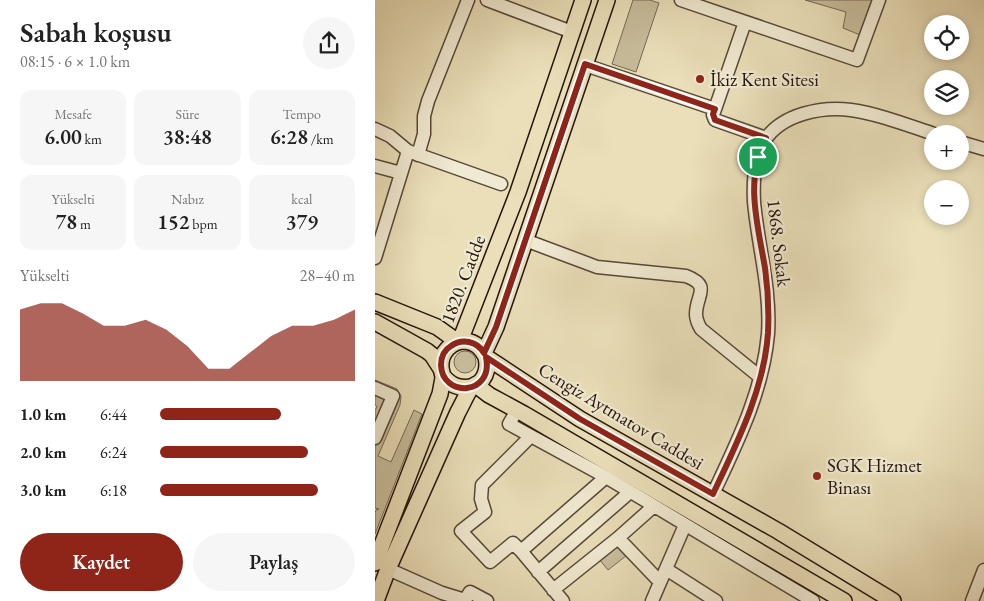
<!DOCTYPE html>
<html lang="tr">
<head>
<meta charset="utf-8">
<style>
	body { margin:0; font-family:"EB Garamond",serif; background:#f6f6f6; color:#222; height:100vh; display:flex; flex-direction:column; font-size:19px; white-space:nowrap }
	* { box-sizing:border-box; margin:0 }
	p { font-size:16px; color:#767676 }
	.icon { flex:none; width:28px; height:28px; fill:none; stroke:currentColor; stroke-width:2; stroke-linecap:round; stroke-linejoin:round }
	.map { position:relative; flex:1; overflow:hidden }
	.sheet { display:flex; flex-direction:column; background:#fff; width:375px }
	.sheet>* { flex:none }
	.tools { position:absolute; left:549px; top:15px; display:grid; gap:10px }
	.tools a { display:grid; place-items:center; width:45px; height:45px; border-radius:50%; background:#fff; box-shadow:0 2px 8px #0003; font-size:25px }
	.pin { position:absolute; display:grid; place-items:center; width:42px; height:42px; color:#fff; margin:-21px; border:2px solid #fff; border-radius:50%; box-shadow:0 1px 5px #0007 }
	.round { display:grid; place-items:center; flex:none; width:52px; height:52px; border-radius:26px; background:#f6f6f6 }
	.overview { display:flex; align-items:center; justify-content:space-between; height:85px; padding:0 20px }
	h1 { font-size:28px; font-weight:600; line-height:38px }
	.stats { display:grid; grid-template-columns:repeat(3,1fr); gap:8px; height:85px; padding:5px 20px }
	.stats div { display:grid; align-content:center; border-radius:12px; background:#f6f6f6; text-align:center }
	.stats b { font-size:21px; font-weight:600 }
	.stats small { font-size:14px; font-weight:400 }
	.stats p { font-size:14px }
	.chart { height:140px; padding:10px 20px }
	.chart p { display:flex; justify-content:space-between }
	.chart svg { width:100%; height:90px; margin-top:5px; fill:#8f2418; opacity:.7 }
	.primary-button { display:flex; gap:10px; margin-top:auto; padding:10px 20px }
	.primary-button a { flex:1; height:58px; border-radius:30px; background:#8f2418; color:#fff; font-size:20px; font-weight:600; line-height:58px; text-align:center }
	.primary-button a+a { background:#f6f6f6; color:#222 }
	ul { padding:0 20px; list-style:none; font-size:16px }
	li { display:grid; grid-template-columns:80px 60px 1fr; align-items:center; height:38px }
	li i { height:12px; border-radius:6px; background:#8f2418 }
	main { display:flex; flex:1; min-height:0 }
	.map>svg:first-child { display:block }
	.green { fill:#c8bd9c; stroke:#766954 }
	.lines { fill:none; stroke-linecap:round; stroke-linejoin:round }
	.minor-casing { stroke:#564837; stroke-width:15 }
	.major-casing { stroke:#24150c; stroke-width:18 }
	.minor { stroke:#f1ead2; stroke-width:12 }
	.major { stroke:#eadfb9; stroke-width:15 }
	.route-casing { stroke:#fff; stroke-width:10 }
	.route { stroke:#8f2418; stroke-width:6 }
	.poi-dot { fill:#8f2418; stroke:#f1ead2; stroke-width:2 }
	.labels { text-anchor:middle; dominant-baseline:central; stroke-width:4.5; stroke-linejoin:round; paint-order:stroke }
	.poi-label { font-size:19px; fill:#24150c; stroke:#f1ead2; text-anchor:start }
	.street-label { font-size:19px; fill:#24150c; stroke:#f1ead2 }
</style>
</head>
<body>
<main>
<section class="sheet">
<div class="overview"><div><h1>Sabah koşusu</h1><p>08:15 · 6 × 1.0 km</p></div><a class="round"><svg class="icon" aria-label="share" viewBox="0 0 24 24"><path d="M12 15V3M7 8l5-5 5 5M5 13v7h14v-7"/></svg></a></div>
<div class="stats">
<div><p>Mesafe</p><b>6.00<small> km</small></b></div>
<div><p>Süre</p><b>38:48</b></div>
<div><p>Tempo</p><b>6:28<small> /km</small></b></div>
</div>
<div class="stats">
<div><p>Yükselti</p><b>78<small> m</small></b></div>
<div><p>Nabız</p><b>152<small> bpm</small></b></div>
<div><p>kcal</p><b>379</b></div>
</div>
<div class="chart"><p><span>Yükselti</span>28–40 m</p>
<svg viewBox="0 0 160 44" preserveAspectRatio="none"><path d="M0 44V9L10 6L20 6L30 11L40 17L50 17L60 14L70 19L80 27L90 38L100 38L110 30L120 22L130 17L140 17L150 14L160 9V44z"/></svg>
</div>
<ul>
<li><b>1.0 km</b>6:44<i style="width:62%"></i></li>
<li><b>2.0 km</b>6:24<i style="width:76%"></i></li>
<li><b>3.0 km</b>6:18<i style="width:81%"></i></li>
</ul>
<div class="primary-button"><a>Kaydet</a><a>Paylaş</a></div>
</section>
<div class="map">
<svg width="609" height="601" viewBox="0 0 609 601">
	<rect width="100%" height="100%" fill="#eadfb9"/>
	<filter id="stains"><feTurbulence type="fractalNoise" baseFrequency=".004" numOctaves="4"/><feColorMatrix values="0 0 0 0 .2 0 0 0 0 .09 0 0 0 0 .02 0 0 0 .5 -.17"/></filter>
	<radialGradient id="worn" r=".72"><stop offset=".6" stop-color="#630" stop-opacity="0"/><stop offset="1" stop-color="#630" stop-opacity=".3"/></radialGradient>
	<path class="green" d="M 258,0 L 275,0 L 284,3 L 261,72 L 237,64 Z
		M 430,0 L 503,0 L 490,37 L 468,28 L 471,12 Z
		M79 362a11 11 0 1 1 22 0a11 11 0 1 1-22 0Z
		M 0,380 L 22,389 L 26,396 L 25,405 L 3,456 L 16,462 L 39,410 L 47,414 L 0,534 L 0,513 L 1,510 L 4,509 L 0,508 L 0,410 L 2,407 L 0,404 Z
		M 243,538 L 256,552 L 233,570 L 223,558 Z"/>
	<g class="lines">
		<g class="minor-casing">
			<path id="minor" d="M 112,0 L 197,32
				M 306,0 L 482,60 L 504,0
				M 370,22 L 338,115 L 340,120 L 391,138
				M 210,65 L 340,109
				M 0,129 L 15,136 L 33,151
				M 585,142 L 609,149
				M 43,155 L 49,134 L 49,116 L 53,101 L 93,0
				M 0,166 L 26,173
				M 150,240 L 222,267 L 311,276 C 337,286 321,295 321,314 C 321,320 323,324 326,329 L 385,377
				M 0,258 L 33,151 L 126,184
				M 0,388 L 18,396 L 0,438
				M 142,410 L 134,424 L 231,477 L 438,601
				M 338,494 C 362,443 388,391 393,334 C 396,289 383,246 379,202 C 378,182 379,157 390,140 C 407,114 447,106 476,110 C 504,114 532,125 559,134
				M 243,538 L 279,506
				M 146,551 L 138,543 L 115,562 L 86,531 L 110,512 L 106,499 L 107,485 L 156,436
				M 13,569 L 67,593 L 90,600 L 95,592 L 112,601
				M 291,569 L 341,601
				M 163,572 L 255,492
				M 178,590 L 243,538 L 285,582
				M 188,601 L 146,551 L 231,477
				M 277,601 L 310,525
				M 597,601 L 609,570"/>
		</g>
		<g class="major-casing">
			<path id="major" d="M 0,302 L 62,327 L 83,342
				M 0,322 L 52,351 L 57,355 L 66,369
				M 85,341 L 143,192 L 208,0
				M 109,353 L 121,327 L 232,0
				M 68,376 C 76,386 85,389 97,387
				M 101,385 L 114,395 L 149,414 L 469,601
				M 0,563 L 65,394 C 66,389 67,383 68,378 C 68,374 66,371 66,367 C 65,353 76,341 90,341 C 101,342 106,348 111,357 L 205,419 L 403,531 L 518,601
				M 1,601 L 13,569 L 83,412 C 87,405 93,391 97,387 C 99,385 102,384 104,383 C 112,376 113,366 111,357"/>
		</g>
		<use href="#minor" class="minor"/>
		<use href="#major" class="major"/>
	</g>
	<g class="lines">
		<g class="route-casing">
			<path id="route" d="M 210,64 L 340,109 L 338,114 L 340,120 L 391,138 C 369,179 383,226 390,268 C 393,289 394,312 393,333 C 389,390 362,443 338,494 L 205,419 L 111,357 C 119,396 67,398 66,365 C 66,357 69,350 76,346 C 87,338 102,341 109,353 L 121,327 Z"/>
		</g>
		<use href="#route" class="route"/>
	</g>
	<g class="poi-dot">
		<circle cx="325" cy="79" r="5"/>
		<circle cx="442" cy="476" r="5"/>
	</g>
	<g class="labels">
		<g class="poi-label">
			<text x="335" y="79">İkiz Kent Sitesi</text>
			<text x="452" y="465">SGK Hizmet<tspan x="452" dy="22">Binası</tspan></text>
		</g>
		<g class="street-label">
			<text transform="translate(404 243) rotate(83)">1868. Sokak</text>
			<text transform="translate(88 279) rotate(-69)">1820. Cadde</text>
			<text transform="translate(246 416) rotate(31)">Cengiz Aytmatov Caddesi</text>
		</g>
	</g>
	<rect width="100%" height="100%" filter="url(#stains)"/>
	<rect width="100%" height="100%" fill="url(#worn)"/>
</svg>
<div class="tools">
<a><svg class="icon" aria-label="locate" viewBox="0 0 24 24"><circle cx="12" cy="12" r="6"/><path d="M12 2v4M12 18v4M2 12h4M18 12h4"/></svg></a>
<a><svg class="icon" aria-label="layers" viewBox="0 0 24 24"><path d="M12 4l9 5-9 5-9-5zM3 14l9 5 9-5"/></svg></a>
<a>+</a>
<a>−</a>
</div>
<div class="pin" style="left:383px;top:157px;background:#1e9e55"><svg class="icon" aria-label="arrive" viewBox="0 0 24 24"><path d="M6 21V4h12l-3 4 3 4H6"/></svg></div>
</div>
</main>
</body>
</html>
